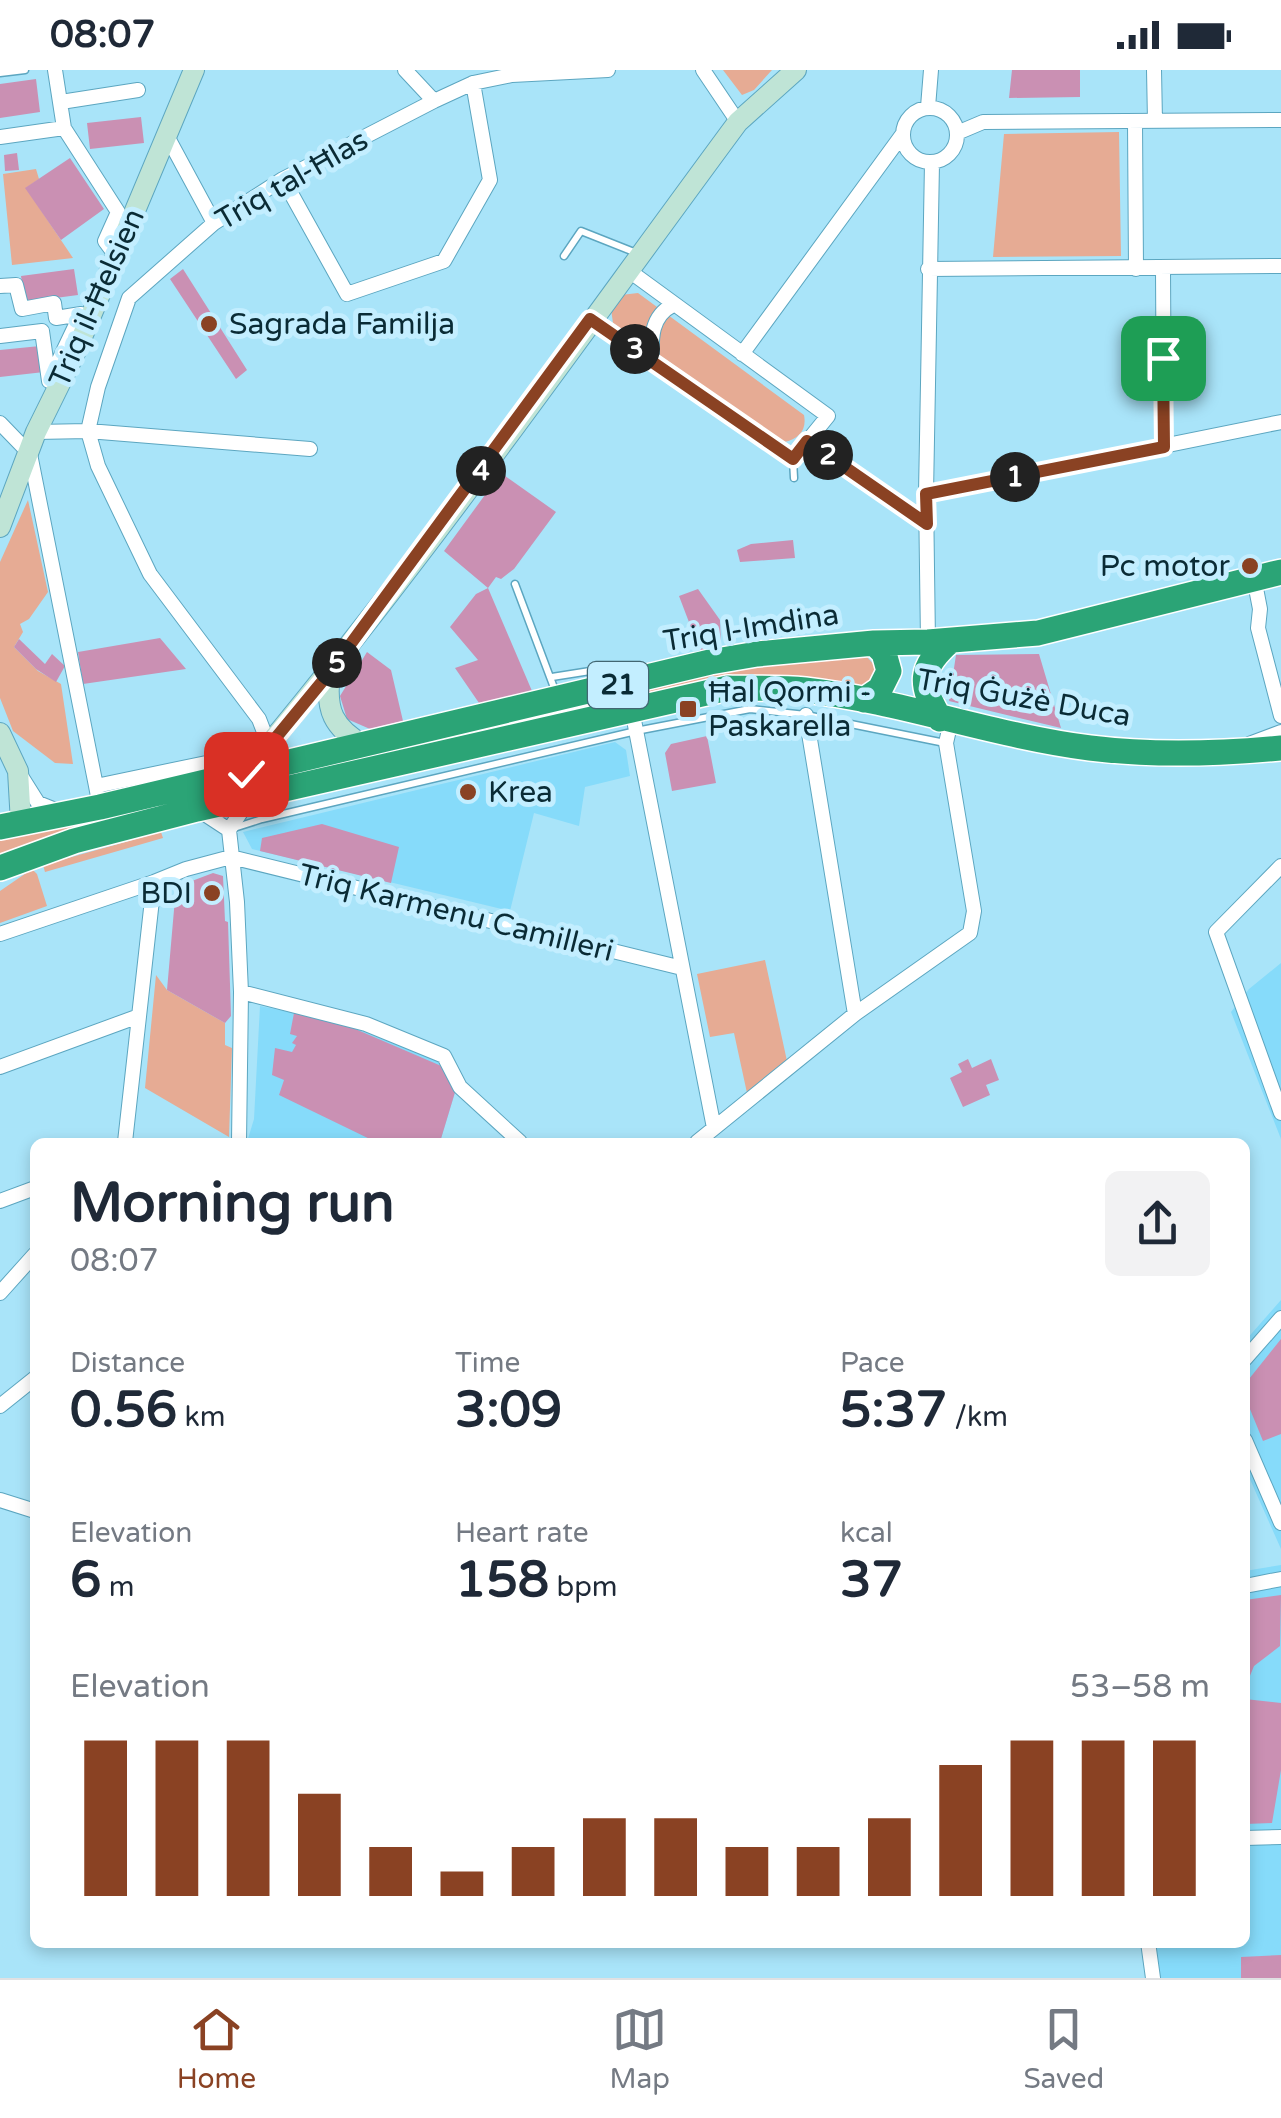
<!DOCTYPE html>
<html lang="en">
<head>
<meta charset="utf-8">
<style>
	body { margin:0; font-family:"Varela Round",sans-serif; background:#f2f2f3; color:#1f2937; height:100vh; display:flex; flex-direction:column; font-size:38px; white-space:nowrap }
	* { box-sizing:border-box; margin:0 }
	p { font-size:32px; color:#747a83 }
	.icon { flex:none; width:55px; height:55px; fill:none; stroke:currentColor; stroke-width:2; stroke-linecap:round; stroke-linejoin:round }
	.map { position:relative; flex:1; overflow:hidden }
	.sheet { position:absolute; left:30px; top:1068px; width:1220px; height:810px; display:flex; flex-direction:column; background:#fff; border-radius:15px; box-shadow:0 5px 15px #0003 }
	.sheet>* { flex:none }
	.pin { position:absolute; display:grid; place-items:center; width:85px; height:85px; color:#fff; margin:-42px; border-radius:20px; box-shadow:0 5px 15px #0006 }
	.km { position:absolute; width:50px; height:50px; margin:-25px; border-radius:50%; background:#222; color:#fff; font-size:28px; line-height:50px; text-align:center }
	.round { display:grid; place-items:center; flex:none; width:105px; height:105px; border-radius:15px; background:#f2f2f3 }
	.head { display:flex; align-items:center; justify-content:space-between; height:170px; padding:0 40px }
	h1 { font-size:55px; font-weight:700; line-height:75px }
	.figures { display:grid; grid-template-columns:repeat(3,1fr); gap:15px; height:170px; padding:10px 40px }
	.figures div { display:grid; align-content:center }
	.figures b { font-size:50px; font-weight:700 }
	.figures small { font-size:28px; font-weight:400 }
	.figures p { font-size:28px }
	.chart { height:280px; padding:20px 40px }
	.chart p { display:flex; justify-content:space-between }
	.chart svg { width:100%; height:180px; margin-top:10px; stroke:#8a4223; stroke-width:6 }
	.status { display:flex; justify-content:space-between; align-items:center; height:70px; padding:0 50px; background:#fff; direction:ltr }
	.status svg { height:28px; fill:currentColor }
	.menu { display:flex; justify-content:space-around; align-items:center; height:140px; border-top:2px solid #e0e1e3; background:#fff; font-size:28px; color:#747a83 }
	.menu a { display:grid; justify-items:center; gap:5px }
	.menu .selected { color:#8a4223 }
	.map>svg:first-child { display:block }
	.built { fill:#86dbfa }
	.green { fill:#e6ab94 }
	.building { fill:#ca90b3 }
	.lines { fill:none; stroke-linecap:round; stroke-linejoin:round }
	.lane-casing { stroke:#5ca6c0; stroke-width:9 }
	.street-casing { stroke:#5ca6c0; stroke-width:16 }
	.secondary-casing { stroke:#5ca6c0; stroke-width:22 }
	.highway-casing { stroke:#fff; stroke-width:28 }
	.lane { stroke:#fff; stroke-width:6 }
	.street { stroke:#fff; stroke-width:14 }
	.secondary { stroke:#bfe4d6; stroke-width:20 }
	.highway { stroke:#2ba476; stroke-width:25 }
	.route-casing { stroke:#fff; stroke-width:20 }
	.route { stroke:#8a4223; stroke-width:12 }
	.poi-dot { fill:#8a4223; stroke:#c3eeff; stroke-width:4 }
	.labels { text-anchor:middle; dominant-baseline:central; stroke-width:10; stroke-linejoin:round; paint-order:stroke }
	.shield { fill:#c3eeff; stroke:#426672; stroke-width:2.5 }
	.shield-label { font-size:28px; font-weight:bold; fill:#0a2b35 }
	.street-label { font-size:30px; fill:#0a2b35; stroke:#c3eeff }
	.poi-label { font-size:30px; fill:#0a2b35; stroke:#c3eeff; text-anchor:start }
</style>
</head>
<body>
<div class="status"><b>08:07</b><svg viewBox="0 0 49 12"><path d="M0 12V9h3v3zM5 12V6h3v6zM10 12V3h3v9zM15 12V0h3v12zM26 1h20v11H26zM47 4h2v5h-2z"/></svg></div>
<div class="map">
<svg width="1281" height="1908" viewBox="0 0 1281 1908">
	<rect width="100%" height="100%" fill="#a9e4f9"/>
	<path class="built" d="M 615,672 L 626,680 L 630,706 L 585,717 L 579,756 L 534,743 L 510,841 L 252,779 L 243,762 Z
		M 1281,893 L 1281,1069 L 1231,942 L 1249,919 Z
		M 260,936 L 339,952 L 442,993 L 456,1019 L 440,1072 L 247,1072 L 254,1049 Z
		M 1281,1230 L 1281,1479 L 1245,1398 L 1245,1271 Z
		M 1281,1495 L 1281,1908 L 1146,1908 L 1141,1873 L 1245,1872 L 1245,1501 Z"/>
	<path class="green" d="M 723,0 L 772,0 L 754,20 L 742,25 Z
		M 1119,62 L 1121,186 L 993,187 L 1004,64 Z
		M 36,99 L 39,109 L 26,118 L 73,188 L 12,195 L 3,104 Z
		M 638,223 L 804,345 C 807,360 799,369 784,372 L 613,253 L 611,239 L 621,225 Z
		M 28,430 L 48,522 L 29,549 L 20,554 L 23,562 L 14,577 L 38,601 L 61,614 L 73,694 L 55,693 L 13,661 L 0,628 L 0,492 Z
		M 867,587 L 876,597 L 876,610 L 856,617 L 804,606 L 710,608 L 421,676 L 0,786 L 0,768 L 760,592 Z
		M 161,762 L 163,768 L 45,802 L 43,795 Z
		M 32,799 L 37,804 L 47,836 L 0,853 L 0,821 Z
		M 765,890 L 787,991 L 747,1023 L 734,963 L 710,967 L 697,904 Z
		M 156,905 L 167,920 L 225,953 L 225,975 L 232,978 L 229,1067 L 145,1018 Z"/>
	<path class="building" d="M 1012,0 L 1080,0 L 1080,27 L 1009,28 Z
		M 36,9 L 40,42 L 0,48 L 0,14 Z
		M 141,47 L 144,73 L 90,79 L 87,53 Z
		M 17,83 L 19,100 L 5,101 L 4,85 Z
		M 70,88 L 104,139 L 61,170 L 25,118 Z
		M 74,199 L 78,225 L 25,232 L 21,206 Z
		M 183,199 L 247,300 L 236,309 L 170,209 Z
		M 40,276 L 44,302 L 0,307 L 0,280 Z
		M 501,403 L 556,442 L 514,499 L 501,509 L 496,507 L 488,518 L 444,481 Z
		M 793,470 L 795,488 L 740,492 L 737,480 L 751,474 Z
		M 488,518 L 532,621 L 479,633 L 455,598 L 478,590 L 450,557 L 476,524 Z
		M 698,519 L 720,550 L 721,576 L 700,581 L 679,526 Z
		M 160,568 L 186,599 L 83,614 L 78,582 Z
		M 19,569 L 45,594 L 52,584 L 65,596 L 56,612 L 36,599 L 14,577 Z
		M 367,582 L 391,600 L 403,651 L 370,659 L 347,649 L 340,626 Z
		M 1039,584 L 1061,658 L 949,631 L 956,585 Z
		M 707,666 L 716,713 L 672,721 L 665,683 L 671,674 Z
		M 322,754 L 399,777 L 391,813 L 260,781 L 262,768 Z
		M 213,803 L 223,806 L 225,851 L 228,852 L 231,946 L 225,953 L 167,920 L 176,817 Z
		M 294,943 L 339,952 L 446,998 L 456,1019 L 440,1072 L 376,1072 L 279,1025 L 284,1010 L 272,1005 L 275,978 L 292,982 L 296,975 L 292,973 L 297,966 L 290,964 Z
		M 968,989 L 972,998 L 991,989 L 999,1010 L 986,1015 L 990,1025 L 963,1037 L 950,1008 L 962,1002 L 958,994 Z
		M 1281,1269 L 1281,1364 L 1263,1371 L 1245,1327 L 1245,1314 Z
		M 1281,1525 L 1280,1576 L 1254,1596 L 1245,1618 L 1245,1530 Z
		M 1245,1629 L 1281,1633 L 1281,1700 L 1272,1753 L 1245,1754 Z
		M 1281,1885 L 1281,1908 L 1241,1908 L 1241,1887 Z"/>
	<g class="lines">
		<g class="lane-casing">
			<path id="lane" d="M 0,3 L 25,0
				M 564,186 L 581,161 L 639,184
				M 793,390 L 794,408
				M 515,514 L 556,623
				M 552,607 L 609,598
				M 234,758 L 262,749 L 636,661 L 750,639 L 806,645 L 945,673"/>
		</g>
		<g class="street-casing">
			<path id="street" d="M 55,0 L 64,58
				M 405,0 L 434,31
				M 703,0 L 738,52
				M 1154,0 L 1155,51
				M 61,32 L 138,20
				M 928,37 L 931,0
				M903 65a27 27 0 1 1 54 0a27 27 0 1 1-54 0Z
				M 1135,52 L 1136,199
				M 957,63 L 983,52 L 1281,50
				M 167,66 L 214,153
				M 0,67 L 64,58 L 118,142 L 105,171 L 116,186
				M 283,109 L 347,224 L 444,191 L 490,110 L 473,13
				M 928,199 L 1281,196
				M 1163,199 L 1164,377
				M 0,216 L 16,215 L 22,239 L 54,233 L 56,248 L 81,244 L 49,311 L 42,261 L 0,266
				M 591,249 L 793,389 L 828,346 L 628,200
				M 742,284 L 902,65
				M 652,290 C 651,268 651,246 673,235
				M 0,353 L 30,384 L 96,716
				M 36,362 L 88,361 L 310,379
				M 807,371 L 927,454
				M 926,424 L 1281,352
				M 1254,508 L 1260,539 L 1258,558 L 1281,646
				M 928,572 L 926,424 L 932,93
				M 632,640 L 714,1058
				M 806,645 L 855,944
				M 1249,674 L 1281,662
				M 21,706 L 38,733 L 58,741
				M 100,737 L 96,716 L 240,686 L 256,676 L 264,662 L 259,649 L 150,504 L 98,396 L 88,361 L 98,317 L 129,228 L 214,153 L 283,109 L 434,31 L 473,13 L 512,5 L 608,0
				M 197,739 L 229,760
				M 231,787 L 682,898
				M 1281,796 L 1216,862 L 1281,1043
				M 0,864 L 154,812 L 186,799 L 231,787
				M 241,922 L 366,954 L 444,986 L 460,1017 L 520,1072
				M 0,997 L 139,946
				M 125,1072 L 154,812
				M 239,1072 L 241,922 L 237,832 L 229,760 L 251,727
				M 697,1072 L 855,944 L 970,863 L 974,841 L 946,673 L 951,651
				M 0,1131 L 35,1118
				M 0,1223 L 35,1184
				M 1245,1289 L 1281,1248
				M 0,1336 L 35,1308
				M 1245,1370 L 1281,1453
				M 0,1430 L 35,1441
				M 1245,1516 L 1281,1509
				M 1245,1768 L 1281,1767
				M 1148,1872 L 1153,1908"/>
		</g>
		<g class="secondary-casing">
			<path id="secondary" d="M 0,457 L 36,362 L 77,279 L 194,0
				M 330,604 C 325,640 333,658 365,676
				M 0,663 L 18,701 L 21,753
				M 245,703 C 420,495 576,271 738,52 L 796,0"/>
		</g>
		<g class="highway-casing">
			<path id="highway" d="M 864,630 L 880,619 L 889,601 L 884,583 L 874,573
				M 940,649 C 919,614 919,598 950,571
				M 0,757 L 100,737 L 710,592 L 757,584 L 874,573 L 928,572 L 1038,563 L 1281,502
				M 0,798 L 74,771 L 197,739 L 728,618 C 754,619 780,617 805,620 C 901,631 994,666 1090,678 C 1154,686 1217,684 1281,678"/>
		</g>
		<use href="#lane" class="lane"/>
		<use href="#street" class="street"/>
		<use href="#secondary" class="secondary"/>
		<use href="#highway" class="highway"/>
	</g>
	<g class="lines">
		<g class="route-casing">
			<path id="route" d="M 246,704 L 330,602 L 590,249 L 793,389 L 807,371 L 927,454 L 926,424 L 1164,377 L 1163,288"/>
		</g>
		<use href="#route" class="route"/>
	</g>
	<g class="poi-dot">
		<circle cx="209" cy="254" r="10"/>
		<circle cx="1250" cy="496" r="10"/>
		<rect x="678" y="629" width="20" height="20" rx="5"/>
		<circle cx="468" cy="722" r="10"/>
		<circle cx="212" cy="823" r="10"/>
	</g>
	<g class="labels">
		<rect class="shield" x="588" y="592" width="60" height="46" rx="8"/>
		<g class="shield-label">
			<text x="618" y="615">21</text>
		</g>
		<g class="street-label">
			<text transform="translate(292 110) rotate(-30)">Triq tal-Ħlas</text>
			<text transform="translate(97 228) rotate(-66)">Triq il-Ħelsien</text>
			<text transform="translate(751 558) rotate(-9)">Triq l-Imdina</text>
			<text transform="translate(1024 628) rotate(10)">Triq Ġużè Duca</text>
			<text transform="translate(456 843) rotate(14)">Triq Karmenu Camilleri</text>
		</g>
		<g class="poi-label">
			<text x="229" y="254">Sagrada Familja</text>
			<text x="1230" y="496" text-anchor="end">Pc motor</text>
			<text x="708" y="622">Ħal Qormi -<tspan x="708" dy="34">Paskarella</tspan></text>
			<text x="488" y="722">Krea</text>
			<text x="192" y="823" text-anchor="end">BDI</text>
		</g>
	</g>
</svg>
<div class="pin" style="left:1163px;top:288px;background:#1e9e55"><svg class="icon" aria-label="arrive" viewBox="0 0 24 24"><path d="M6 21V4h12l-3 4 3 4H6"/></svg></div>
<div class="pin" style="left:246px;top:704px;background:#d93025"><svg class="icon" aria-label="check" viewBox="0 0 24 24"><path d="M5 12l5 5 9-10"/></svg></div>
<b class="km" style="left:1015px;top:407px">1</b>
<b class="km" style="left:828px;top:385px">2</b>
<b class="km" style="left:635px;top:279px">3</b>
<b class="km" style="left:481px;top:401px">4</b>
<b class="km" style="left:337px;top:593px">5</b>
<section class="sheet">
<div class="head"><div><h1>Morning run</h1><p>08:07</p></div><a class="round"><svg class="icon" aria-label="share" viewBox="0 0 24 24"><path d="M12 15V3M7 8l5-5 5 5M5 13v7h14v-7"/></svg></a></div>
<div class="figures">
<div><p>Distance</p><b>0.56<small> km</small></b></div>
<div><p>Time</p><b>3:09</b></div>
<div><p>Pace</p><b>5:37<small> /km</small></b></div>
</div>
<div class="figures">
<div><p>Elevation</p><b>6<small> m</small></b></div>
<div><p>Heart rate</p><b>158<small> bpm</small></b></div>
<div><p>kcal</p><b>37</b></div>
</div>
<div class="chart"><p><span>Elevation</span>53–58 m</p>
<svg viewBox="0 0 160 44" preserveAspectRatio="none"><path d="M5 44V6M15 44V6M25 44V6M35 44V19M45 44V32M55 44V38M65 44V32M75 44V25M85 44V25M95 44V32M105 44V32M115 44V25M125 44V12M135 44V6M145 44V6M155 44V6"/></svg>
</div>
</section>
</div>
<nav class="menu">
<a class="selected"><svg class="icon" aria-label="home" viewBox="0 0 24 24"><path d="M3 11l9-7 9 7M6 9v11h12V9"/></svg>Home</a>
<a><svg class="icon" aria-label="map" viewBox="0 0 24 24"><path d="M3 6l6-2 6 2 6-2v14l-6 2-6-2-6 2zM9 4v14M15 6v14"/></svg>Map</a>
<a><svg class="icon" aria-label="saved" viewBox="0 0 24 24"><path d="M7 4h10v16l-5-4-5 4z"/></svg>Saved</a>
</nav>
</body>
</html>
